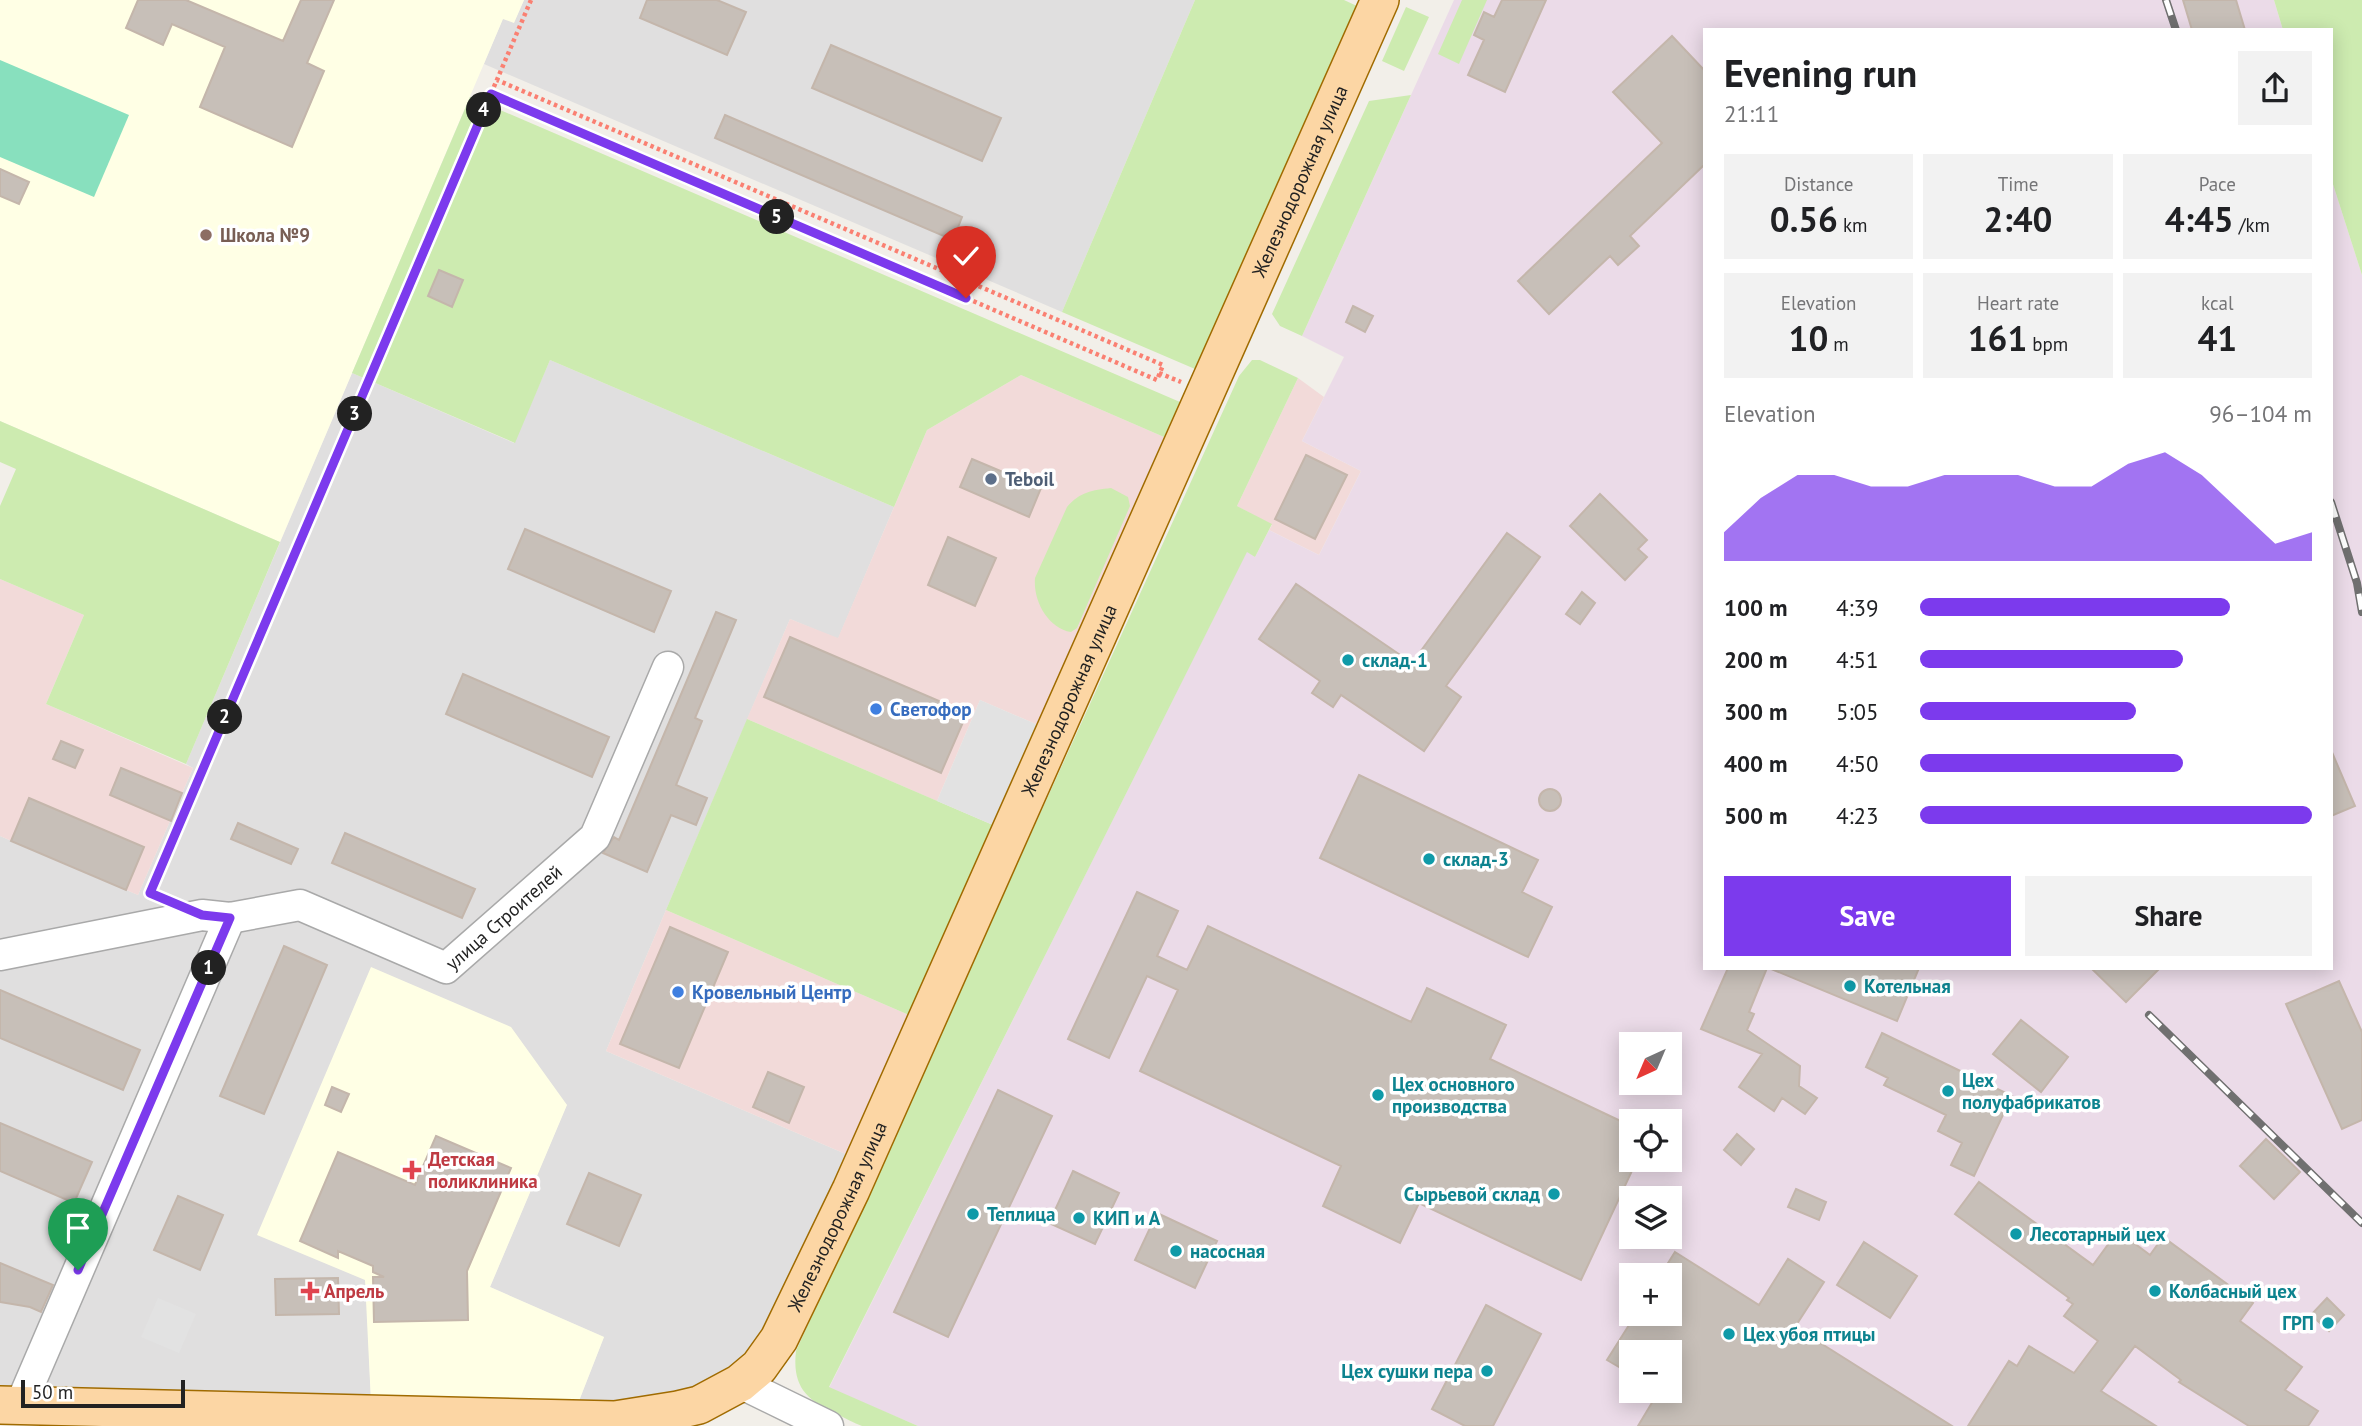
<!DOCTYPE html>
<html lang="en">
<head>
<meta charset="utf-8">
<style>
	body { margin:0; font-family:"PT Sans",sans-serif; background:#f2f2f2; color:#202124; height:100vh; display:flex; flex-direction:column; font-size:26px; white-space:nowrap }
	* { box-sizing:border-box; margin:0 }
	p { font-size:23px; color:#757577 }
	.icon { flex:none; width:38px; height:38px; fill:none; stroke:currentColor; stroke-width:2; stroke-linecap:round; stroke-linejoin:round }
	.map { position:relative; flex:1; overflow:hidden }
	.details { position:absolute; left:1703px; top:28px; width:630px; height:942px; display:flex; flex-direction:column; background:#fff; border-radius:0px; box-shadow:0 4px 18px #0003 }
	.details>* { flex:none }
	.needle { width:46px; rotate:224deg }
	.tools { position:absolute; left:1619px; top:1032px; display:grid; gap:14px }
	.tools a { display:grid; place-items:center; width:63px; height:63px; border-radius:0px; background:#fff; box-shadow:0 4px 18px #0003; font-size:35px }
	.scale { position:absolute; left:21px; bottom:18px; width:164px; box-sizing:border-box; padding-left:7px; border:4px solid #222; border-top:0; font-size:19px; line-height:24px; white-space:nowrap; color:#222; -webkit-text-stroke:5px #fff; paint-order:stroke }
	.pin { position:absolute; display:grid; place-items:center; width:60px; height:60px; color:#fff; margin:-72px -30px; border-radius:50% 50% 50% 0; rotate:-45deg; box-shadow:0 0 7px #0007 }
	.pin .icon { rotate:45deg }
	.km { position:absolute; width:35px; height:35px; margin:-18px; border-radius:50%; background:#222; color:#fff; font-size:19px; line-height:35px; text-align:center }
	.round { display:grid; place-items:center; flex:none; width:74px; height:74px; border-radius:0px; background:#f2f2f2 }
	.head { display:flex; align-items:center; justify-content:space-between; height:119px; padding:0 21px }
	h1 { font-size:38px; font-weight:700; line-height:52px }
	.stats { display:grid; grid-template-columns:repeat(3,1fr); gap:10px; height:119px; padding:7px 21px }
	.stats div { display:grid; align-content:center; border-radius:0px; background:#f2f2f2; text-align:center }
	.stats b { font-size:35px; font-weight:700 }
	.stats small { font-size:19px; font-weight:400 }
	.stats p { font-size:19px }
	.chart { height:196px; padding:14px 21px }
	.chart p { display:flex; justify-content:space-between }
	.chart svg { width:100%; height:126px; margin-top:7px; fill:#7c3aed; opacity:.7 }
	.primary-button { display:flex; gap:14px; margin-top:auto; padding:14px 21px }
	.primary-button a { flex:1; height:80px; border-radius:0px; background:#7c3aed; color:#fff; font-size:28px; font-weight:700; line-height:80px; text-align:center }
	.primary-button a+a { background:#f2f2f2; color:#202124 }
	ul { padding:0 21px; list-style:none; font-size:23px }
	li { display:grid; grid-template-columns:112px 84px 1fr; align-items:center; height:52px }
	li i { height:18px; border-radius:9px; background:#7c3aed }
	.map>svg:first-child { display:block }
	.residential { fill:#e0dfdf }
	.commercial { fill:#f2dad9 }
	.industrial { fill:#ebdbe8; fill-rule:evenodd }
	.education { fill:#ffffe5 }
	.grass { fill:#cdebb0 }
	.pitch { fill:#88e0be }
	.parking { fill:#e2e2e2 }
	.building { fill:#c7bfb8; stroke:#c4b6ab; stroke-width:2 }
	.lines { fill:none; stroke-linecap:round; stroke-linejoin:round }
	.minor-casing { stroke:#a9a9a9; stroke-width:33 }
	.major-casing { stroke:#a06b00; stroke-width:40 }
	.path { stroke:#fa8072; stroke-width:4.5; stroke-dasharray:3.5 3.5; stroke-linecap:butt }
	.minor { stroke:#fff; stroke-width:30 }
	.major { stroke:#fcd6a4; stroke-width:37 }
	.rail-casing { stroke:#707070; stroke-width:8 }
	.rail { stroke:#fff; stroke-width:5; stroke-dasharray:16; stroke-linecap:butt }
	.route-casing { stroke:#fff; stroke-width:14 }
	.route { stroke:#7c3aed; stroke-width:9 }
	.education-dot { fill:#8d6e63; stroke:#fff; stroke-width:2.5 }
	.service-dot { fill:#5c6f8a; stroke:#fff; stroke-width:2.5 }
	.culture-dot { fill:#0f9aa8; stroke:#fff; stroke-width:2.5 }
	.shop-dot { fill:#3f7fe0; stroke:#fff; stroke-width:2.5 }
	.health-dot { fill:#e0444e; stroke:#fff; stroke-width:2.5 }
	.labels { text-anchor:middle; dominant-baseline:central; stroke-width:7; stroke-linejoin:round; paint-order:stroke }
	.street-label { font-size:19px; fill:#222; stroke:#fff }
	.education-label { font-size:19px; font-weight:bold; fill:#785e54; stroke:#fff; text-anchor:start }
	.service-label { font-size:19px; font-weight:bold; fill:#4e5e75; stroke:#fff; text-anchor:start }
	.culture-label { font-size:19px; font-weight:bold; fill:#0d838f; stroke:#fff; text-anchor:start }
	.shop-label { font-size:19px; font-weight:bold; fill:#366cbe; stroke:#fff; text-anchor:start }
	.health-label { font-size:19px; font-weight:bold; fill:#be3a42; stroke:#fff; text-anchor:start }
</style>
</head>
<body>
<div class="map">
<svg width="2362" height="1426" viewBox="0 0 2362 1426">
	<rect width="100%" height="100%" fill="#f2efe9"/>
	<path class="residential" d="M 524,0 L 1195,0 L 1062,312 L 484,64 L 503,18 L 514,22 Z
		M 550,360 L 894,507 L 838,639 L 790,619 L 606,1051 L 848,1155 L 768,1323 L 756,1343 L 742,1359 L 723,1373 L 677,1396 L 577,1406 L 604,1337 L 490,1287 L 567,1104 L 366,1280 L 371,1402 L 0,1390 L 0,836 L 138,895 L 193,768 L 186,764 L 352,373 L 514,443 Z"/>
	<path class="commercial" d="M 1021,375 L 1164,437 L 1038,725 L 980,700 L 937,801 L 747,719 L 790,619 L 838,638 L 927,430 Z
		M 1298,378 L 1324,397 L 1302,441 L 1361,471 L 1319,555 L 1269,530 L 1272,525 L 1237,506 Z
		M 0,579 L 84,615 L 46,704 L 193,768 L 138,895 L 0,836 Z
		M 666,910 L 909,1015 L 848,1155 L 606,1051 Z"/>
	<path class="industrial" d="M 1454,0 L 2274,0 L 2283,30 L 1704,30 L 1704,968 L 2331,968 L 2331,178 L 2362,275 L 2362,1426 L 918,1426 L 829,1388 L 1247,551 L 1255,557 L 1269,530 L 1319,555 L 1361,471 L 1302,441 L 1344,357 L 1302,336 ZM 1631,1045 L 1670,1045 L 1670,1083 L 1631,1083 ZM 1631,1122 L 1670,1122 L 1670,1160 L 1631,1160 ZM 1631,1199 L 1670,1199 L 1670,1237 L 1631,1237 ZM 1631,1276 L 1670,1276 L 1670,1314 L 1631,1314 ZM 1631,1353 L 1670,1353 L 1670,1391 L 1631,1391 Z"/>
	<path class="education" d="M 0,0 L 524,0 L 514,23 L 503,19 L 280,542 L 0,421 Z
		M 371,967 L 511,1027 L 567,1105 L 490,1287 L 604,1337 L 577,1406 L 371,1402 L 365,1280 L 257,1235 Z"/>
	<path class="grass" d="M 1195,0 L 1344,0 L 1357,6 L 1195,369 L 1062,312 Z
		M 1462,0 L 1487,0 L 1459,64 L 1438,54 Z
		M 2274,0 L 2362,0 L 2362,275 L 2331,178 L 2331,30 L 2283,30 Z
		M 1406,7 L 1429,17 L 1404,71 L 1382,61 Z
		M 1411,95 L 1302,336 L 1280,326 L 1272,314 L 1369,101 Z
		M 470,97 L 1180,402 L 1164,437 L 1021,375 L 927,430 L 894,507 L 550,360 L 515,443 L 352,373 Z
		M 1252,360 L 1260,360 L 1298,378 L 1237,506 L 1272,524 L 1255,557 L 1247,552 L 829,1387 L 918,1426 C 901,1426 879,1426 862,1426 C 854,1423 845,1418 837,1414 C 806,1400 792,1386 796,1351 L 1239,376 Z
		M 0,421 L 280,542 L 186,764 L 46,704 L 84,615 L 0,579 L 0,506 L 16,469 L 0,462 Z
		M 1111,488 L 1128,497 L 1130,506 L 1077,628 L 1071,632 C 1048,628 1033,601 1035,578 L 1067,507 C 1080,492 1092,490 1111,488 Z
		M 747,719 L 993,825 L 909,1015 L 666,910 Z"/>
	<path class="pitch" d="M 0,60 L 129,115 L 94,197 L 0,157 Z"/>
	<path class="parking" d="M 980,700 L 1038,725 L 993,825 L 937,801 Z
		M 158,1298 L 196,1314 L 179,1353 L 141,1337 Z"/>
	<path class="building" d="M 138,0 L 186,0 L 283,41 L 301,0 L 334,0 L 307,63 L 324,71 L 292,147 L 200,107 L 225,47 L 172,24 L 163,45 L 126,28 Z
		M 647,0 L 717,0 L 746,12 L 727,55 L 640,18 Z
		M 1502,0 L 1546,0 L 1505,92 L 1468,75 L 1484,40 L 1474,35 L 1484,12 L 1494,17 Z
		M 2183,0 L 2236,0 L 2245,30 L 2192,30 Z
		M 1672,36 L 1704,70 L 1704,165 L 1630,236 L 1639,246 L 1618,265 L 1610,256 L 1549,314 L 1518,281 L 1662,143 L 1613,92 Z
		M 831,45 L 1001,118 L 982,161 L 812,88 Z
		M 725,115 L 962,217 L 953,240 L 715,138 Z
		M 0,169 L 29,182 L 19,204 L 0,196 Z
		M 439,270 L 463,280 L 452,307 L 428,296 Z
		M 1353,306 L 1373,316 L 1365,332 L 1346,322 Z
		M 1306,455 L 1347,475 L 1315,539 L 1275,519 Z
		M 972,459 L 1041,488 L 1029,517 L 960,487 Z
		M 1600,494 L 1647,540 L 1638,549 L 1647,557 L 1625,580 L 1570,526 Z
		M 525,529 L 671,591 L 654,632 L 508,569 Z
		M 1507,533 L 1540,557 L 1446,686 L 1461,697 L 1424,751 L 1341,695 L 1333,707 L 1312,693 L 1320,681 L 1259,639 L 1296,584 L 1412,663 Z
		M 948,537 L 996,558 L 975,606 L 928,585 Z
		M 1582,592 L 1595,603 L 1580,624 L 1566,614 Z
		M 716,612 L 736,620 L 695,718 L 702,721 L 676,785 L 707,798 L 696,825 L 671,815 L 647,872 L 603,853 L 614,837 L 619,840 Z
		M 790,637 L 967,713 L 941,773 L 764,697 Z
		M 463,674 L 609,737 L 592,777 L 446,714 Z
		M 61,741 L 83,750 L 75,768 L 53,759 Z
		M 2331,750 L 2355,806 L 2331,816 Z
		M 121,768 L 182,793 L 171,821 L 110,795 Z
		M 1359,775 L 1538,860 L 1522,892 L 1552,907 L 1528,957 L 1320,858 Z
		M1539 800a11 11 0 1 1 22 0a11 11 0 1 1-22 0Z
		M 29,798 L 144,847 L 126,890 L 11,841 Z
		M 238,823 L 298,849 L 291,864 L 231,839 Z
		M 345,833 L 475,889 L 462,918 L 332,863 Z
		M 1137,892 L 1178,911 L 1157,956 L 1187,970 L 1208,926 L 1411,1022 L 1427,988 L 1506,1025 L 1490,1059 L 1631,1126 L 1631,1160 L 1637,1160 L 1581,1280 L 1419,1203 L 1400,1243 L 1323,1206 L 1341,1166 L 1140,1071 L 1178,990 L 1147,976 L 1109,1058 L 1068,1039 Z
		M 670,927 L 728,952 L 679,1068 L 620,1044 Z
		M 284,946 L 327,965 L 264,1114 L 220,1096 Z
		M 1728,968 L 1767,968 L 1749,1012 L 1754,1014 L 1747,1030 L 1800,1066 L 1799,1086 L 1817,1098 L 1805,1114 L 1782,1098 L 1774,1111 L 1739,1087 L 1762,1054 L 1701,1029 Z
		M 1769,968 L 1919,968 L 1897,1021 Z
		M 2091,968 L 2160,968 L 2126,1002 Z
		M 2339,981 L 2362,1032 L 2362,1120 L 2342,1129 L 2286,1004 Z
		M 0,990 L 140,1050 L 123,1090 L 0,1038 Z
		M 2021,1020 L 2068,1057 L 2041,1092 L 1993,1054 Z
		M 1882,1033 L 2012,1096 L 1974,1176 L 1951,1165 L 1962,1143 L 1938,1131 L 1946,1115 L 1884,1085 L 1888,1078 L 1866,1067 Z
		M 768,1072 L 804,1087 L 789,1123 L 753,1107 Z
		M 332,1087 L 349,1094 L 341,1112 L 325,1105 Z
		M 998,1090 L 1052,1116 L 948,1337 L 894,1312 Z
		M 0,1123 L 92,1162 L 74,1203 L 0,1171 Z
		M 1737,1134 L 1754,1149 L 1741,1165 L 1724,1150 Z
		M 436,1136 L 511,1168 L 467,1271 L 468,1320 L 374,1322 L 373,1277 L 384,1277 L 373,1272 L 373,1266 L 338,1251 L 338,1258 L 300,1241 L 338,1152 L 415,1185 Z
		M 2266,1139 L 2300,1172 L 2274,1199 L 2240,1166 Z
		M 1073,1171 L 1119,1193 L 1095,1244 L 1049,1223 Z
		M 589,1173 L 641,1195 L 619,1246 L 567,1224 Z
		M 1979,1182 L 2093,1265 L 2118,1231 L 2150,1255 L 2163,1237 L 2253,1303 L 2240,1321 L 2302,1367 L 2285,1390 L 2318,1411 L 2308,1426 L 2249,1426 L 2179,1382 L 2181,1380 L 2135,1346 L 2101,1391 L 2156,1426 L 1968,1426 L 2009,1361 L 2017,1366 L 2029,1346 L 2074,1373 L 2098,1341 L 2064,1316 L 2073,1304 L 2067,1300 L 2069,1298 L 1955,1214 Z
		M 1796,1189 L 1826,1202 L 1819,1220 L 1788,1207 Z
		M 178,1196 L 223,1215 L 200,1270 L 154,1250 Z
		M 1157,1213 L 1217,1241 L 1195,1288 L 1135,1260 Z
		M 1864,1242 L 1917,1276 L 1890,1318 L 1837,1285 Z
		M 1675,1252 L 1759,1305 L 1788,1259 L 1824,1282 L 1795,1327 L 1952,1426 L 1638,1426 L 1659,1391 L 1670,1391 L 1670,1353 L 1631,1353 L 1631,1374 L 1607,1360 L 1636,1314 L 1670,1314 L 1670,1276 L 1660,1276 Z
		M 0,1263 L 53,1285 L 41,1312 L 30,1307 L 0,1302 Z
		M 338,1278 L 339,1314 L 276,1315 L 275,1279 Z
		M 2327,1298 L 2344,1315 L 2329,1331 L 2311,1315 Z
		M 1486,1305 L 1541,1334 L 1493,1426 L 1465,1426 L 1432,1409 Z"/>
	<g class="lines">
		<g class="minor-casing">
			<g id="minor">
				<path id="s1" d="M 0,955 L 202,915 L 230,918 L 300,905 L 446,968 L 595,837 L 668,667"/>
				<path d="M 740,1383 L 828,1426"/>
				<path d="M 20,1406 L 230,918"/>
			</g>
		</g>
		<g class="major-casing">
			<g id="major">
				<path id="s2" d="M 0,1405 L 615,1420 L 678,1410 L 699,1405 L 740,1383 L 759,1367 L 779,1339 L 851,1190 L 1380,0"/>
			</g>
		</g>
		<path class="path" d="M 491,94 L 1157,380 L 1163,365 L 497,80
			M 1159,373 L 1181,382
			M 162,897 L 150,893 L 531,0"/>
		<use href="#minor" class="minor"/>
		<use href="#major" class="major"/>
		<g class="rail-casing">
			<path id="rail" d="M 2166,0 L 2176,30
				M 2331,502 L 2357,583 L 2362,612
				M 2149,1015 L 2362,1223"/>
		</g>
		<use href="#rail" class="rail"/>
	</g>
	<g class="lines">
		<g class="route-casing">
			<path id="route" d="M 78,1270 L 230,918 L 202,915 L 150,893 L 491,94 L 966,298"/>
		</g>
		<use href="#route" class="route"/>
	</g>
	<circle class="education-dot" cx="206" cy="235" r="7"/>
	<circle class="service-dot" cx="991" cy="479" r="7"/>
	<g class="culture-dot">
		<circle cx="1348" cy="660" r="7"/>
		<circle cx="1429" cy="859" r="7"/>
		<circle cx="1850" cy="986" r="7"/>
		<circle cx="1948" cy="1091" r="7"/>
		<circle cx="1378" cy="1095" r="7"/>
		<circle cx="1554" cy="1194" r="7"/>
		<circle cx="973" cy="1214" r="7"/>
		<circle cx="1079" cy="1218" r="7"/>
		<circle cx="2016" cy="1234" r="7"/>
		<circle cx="1176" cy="1251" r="7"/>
		<circle cx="2155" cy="1291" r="7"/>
		<circle cx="2328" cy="1323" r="7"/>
		<circle cx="1729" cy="1334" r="7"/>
		<circle cx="1487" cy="1371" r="7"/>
	</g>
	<g class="shop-dot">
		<circle cx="876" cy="709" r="7"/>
		<circle cx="678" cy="992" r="7"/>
	</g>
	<g class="health-dot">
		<path d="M408.5 1159.5h7v7h7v7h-7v7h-7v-7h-7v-7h7z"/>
		<path d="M306.5 1280.5h7v7h7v7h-7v7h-7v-7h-7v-7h7z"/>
	</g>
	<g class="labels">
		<g class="street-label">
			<text stroke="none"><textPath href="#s2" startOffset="2076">Железнодорожная улица</textPath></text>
			<text stroke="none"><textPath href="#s2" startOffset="1508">Железнодорожная улица</textPath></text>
			<text stroke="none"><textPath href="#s1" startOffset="541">улица Строителей</textPath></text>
			<text stroke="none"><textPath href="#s2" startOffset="942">Железнодорожная улица</textPath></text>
		</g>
		<g class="education-label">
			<text x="220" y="235">Школа №9</text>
		</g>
		<g class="service-label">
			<text x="1005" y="479">Teboil</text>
		</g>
		<g class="culture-label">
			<text x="1362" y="660">склад-1</text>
			<text x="1443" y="859">склад-3</text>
			<text x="1864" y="986">Котельная</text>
			<text x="1962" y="1080">Цех<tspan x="1962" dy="22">полуфабрикатов</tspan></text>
			<text x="1392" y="1084">Цех основного<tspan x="1392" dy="22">производства</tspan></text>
			<text x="1540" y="1194" text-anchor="end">Сырьевой склад</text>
			<text x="987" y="1214">Теплица</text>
			<text x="1093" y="1218">КИП и А</text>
			<text x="2030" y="1234">Лесотарный цех</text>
			<text x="1190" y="1251">насосная</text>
			<text x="2169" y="1291">Колбасный цех</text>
			<text x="2314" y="1323" text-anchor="end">ГРП</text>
			<text x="1743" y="1334">Цех убоя птицы</text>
			<text x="1473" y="1371" text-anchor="end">Цех сушки пера</text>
		</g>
		<g class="shop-label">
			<text x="890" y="709">Светофор</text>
			<text x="692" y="992">Кровельный Центр</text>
		</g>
		<g class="health-label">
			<text x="428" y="1159">Детская<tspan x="428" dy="22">поликлиника</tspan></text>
			<text x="324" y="1291">Апрель</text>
		</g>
	</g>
</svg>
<div class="tools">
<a><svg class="needle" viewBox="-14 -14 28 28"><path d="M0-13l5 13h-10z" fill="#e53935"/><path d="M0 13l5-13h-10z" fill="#757577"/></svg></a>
<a><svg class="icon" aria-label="locate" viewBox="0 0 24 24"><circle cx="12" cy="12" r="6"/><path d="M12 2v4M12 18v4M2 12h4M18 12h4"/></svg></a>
<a><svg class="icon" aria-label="layers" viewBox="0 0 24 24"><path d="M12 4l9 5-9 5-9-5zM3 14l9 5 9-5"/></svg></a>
<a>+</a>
<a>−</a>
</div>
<div class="scale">50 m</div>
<div class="pin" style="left:78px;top:1270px;background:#1e9e55"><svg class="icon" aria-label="arrive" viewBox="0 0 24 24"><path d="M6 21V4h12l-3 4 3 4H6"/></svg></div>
<div class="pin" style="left:966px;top:298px;background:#d93025"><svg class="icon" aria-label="check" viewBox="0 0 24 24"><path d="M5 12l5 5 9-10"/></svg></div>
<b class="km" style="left:209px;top:968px">1</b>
<b class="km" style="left:225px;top:717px">2</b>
<b class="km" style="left:355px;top:414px">3</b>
<b class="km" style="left:484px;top:110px">4</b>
<b class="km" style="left:777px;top:217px">5</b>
<section class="details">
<div class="head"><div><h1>Evening run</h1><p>21:11</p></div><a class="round"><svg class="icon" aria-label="share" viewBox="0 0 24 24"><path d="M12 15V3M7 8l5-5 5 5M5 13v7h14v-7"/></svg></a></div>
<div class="stats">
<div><p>Distance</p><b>0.56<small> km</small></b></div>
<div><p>Time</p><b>2:40</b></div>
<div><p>Pace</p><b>4:45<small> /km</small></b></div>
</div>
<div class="stats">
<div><p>Elevation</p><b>10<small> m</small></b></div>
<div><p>Heart rate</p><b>161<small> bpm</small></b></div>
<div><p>kcal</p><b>41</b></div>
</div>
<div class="chart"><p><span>Elevation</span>96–104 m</p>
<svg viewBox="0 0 160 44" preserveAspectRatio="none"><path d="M0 44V34L10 22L20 14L30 14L40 18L50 18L60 14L70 14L80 14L90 18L100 18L110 10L120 6L130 14L140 26L150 38L160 34V44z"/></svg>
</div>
<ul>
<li><b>100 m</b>4:39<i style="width:79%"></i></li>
<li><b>200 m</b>4:51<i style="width:67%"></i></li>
<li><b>300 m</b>5:05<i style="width:55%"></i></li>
<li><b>400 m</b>4:50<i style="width:67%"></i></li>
<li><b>500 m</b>4:23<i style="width:100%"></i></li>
</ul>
<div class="primary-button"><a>Save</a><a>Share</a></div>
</section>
</div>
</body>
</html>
